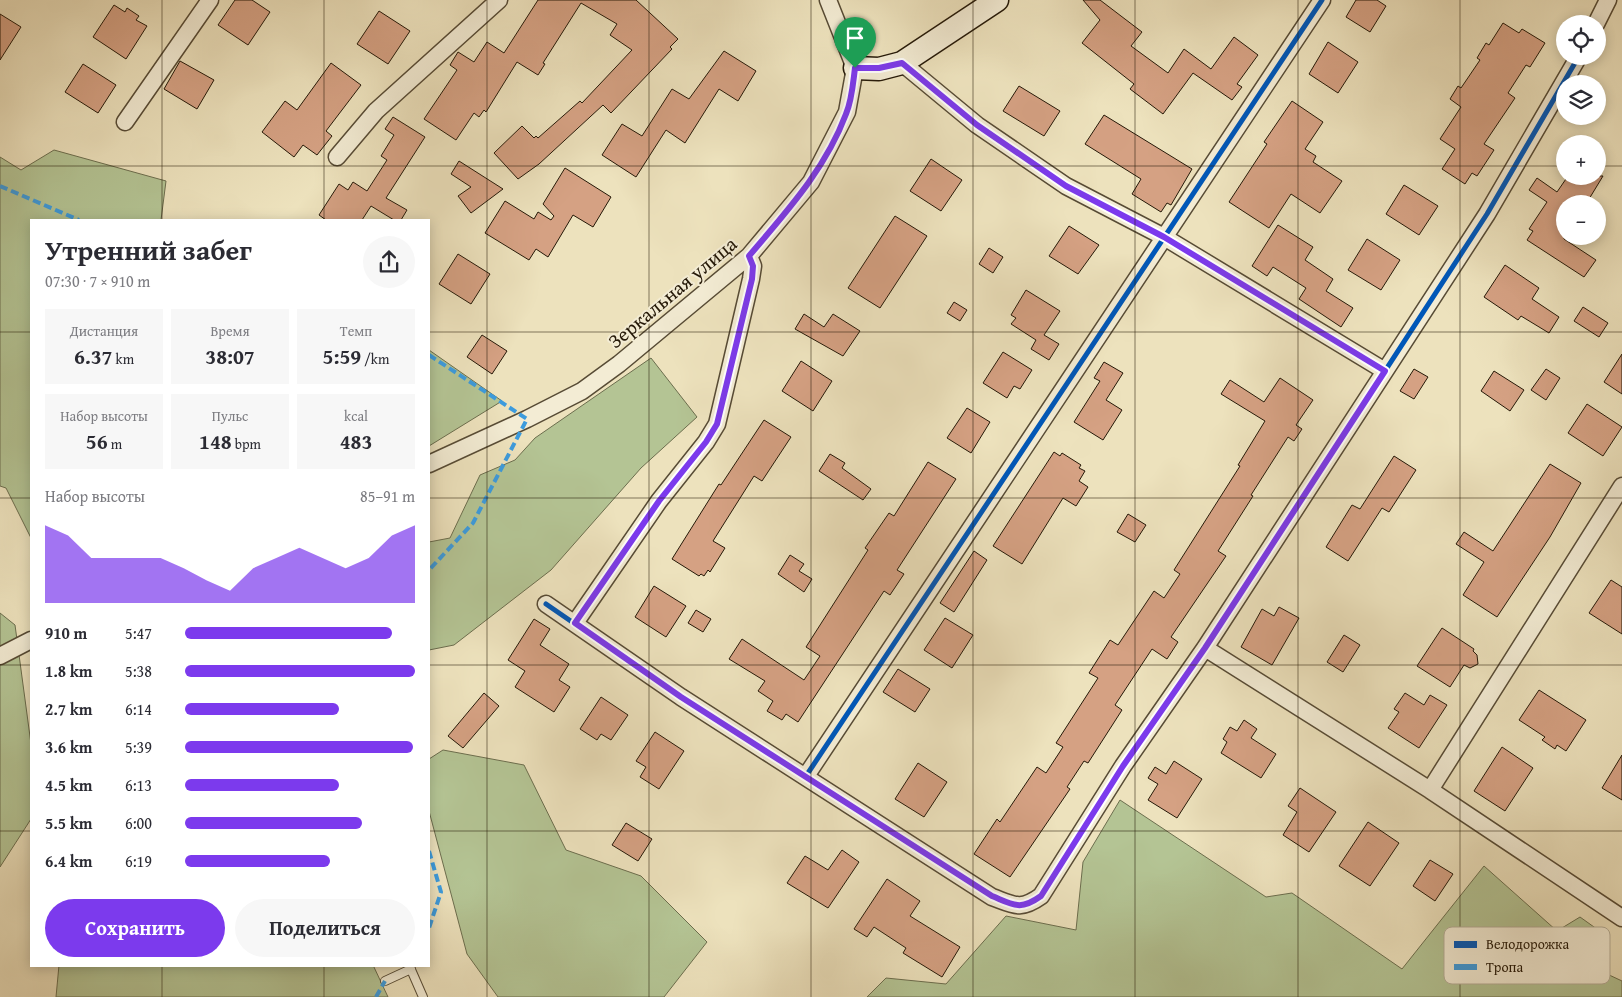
<!DOCTYPE html>
<html lang="ru">
<head>
<meta charset="utf-8">
<style>
	body { margin:0; font-family:"Gentium Book Plus",serif; background:#f7f7f7; color:#2b2b33; height:100vh; display:flex; flex-direction:column; font-size:19px; white-space:nowrap }
	* { box-sizing:border-box; margin:0 }
	p { font-size:16px; color:#7c7c81 }
	.icon { flex:none; width:28px; height:28px; fill:none; stroke:currentColor; stroke-width:2; stroke-linecap:round; stroke-linejoin:round }
	.map { position:relative; flex:1; overflow:hidden }
	.panel { position:absolute; left:30px; top:219px; width:400px; height:748px; display:flex; flex-direction:column; background:#fff; border-radius:0px; box-shadow:0 2px 12px #0003 }
	.panel>* { flex:none }
	.controls { position:absolute; left:1556px; top:15px; display:grid; gap:10px }
	.controls a { display:grid; place-items:center; width:50px; height:50px; border-radius:50%; background:#fff; box-shadow:0 2px 12px #0003; font-size:25px }
	.pin { position:absolute; display:grid; place-items:center; width:42px; height:42px; color:#fff; margin:-51px -21px; border-radius:50% 50% 50% 0; rotate:-45deg; box-shadow:0 0 5px #0007 }
	.pin .icon { rotate:45deg }
	.round { display:grid; place-items:center; flex:none; width:52px; height:52px; border-radius:26px; background:#f7f7f7 }
	.headline { display:flex; align-items:center; justify-content:space-between; height:85px; padding:0 15px }
	h1 { font-size:28px; font-weight:700; line-height:38px }
	.stats { display:grid; grid-template-columns:repeat(3,1fr); gap:8px; height:85px; padding:5px 15px }
	.stats div { display:grid; align-content:center; border-radius:0px; background:#f7f7f7; text-align:center }
	.stats b { font-size:21px; font-weight:700 }
	.stats small { font-size:14px; font-weight:400 }
	.stats p { font-size:14px }
	.chart { height:140px; padding:10px 15px }
	.chart p { display:flex; justify-content:space-between }
	.chart svg { width:100%; height:90px; margin-top:5px; fill:#7c3aed; opacity:.7 }
	.action { display:flex; gap:10px; margin-top:auto; padding:10px 15px }
	.action a { flex:1; height:58px; border-radius:30px; background:#7c3aed; color:#fff; font-size:20px; font-weight:700; line-height:58px; text-align:center }
	.action a+a { background:#f7f7f7; color:#2b2b33 }
	ul { padding:0 15px; list-style:none; font-size:16px }
	li { display:grid; grid-template-columns:80px 60px 1fr; align-items:center; height:38px }
	li i { height:12px; border-radius:6px; background:#7c3aed }
	.map>svg:first-child { display:block }
	.green { fill:#b4c494; stroke:#6c6e4e }
	.building { fill:#d5a183; stroke:#251908 }
	.lines { fill:none; stroke-linecap:round; stroke-linejoin:round }
	.lane-casing { stroke:#574b35; stroke-width:10 }
	.street-casing { stroke:#574b35; stroke-width:19 }
	.secondary-casing { stroke:#251908; stroke-width:25 }
	.lane { stroke:#f3ecd4; stroke-width:8 }
	.street { stroke:#f3ecd4; stroke-width:16 }
	.secondary { stroke:#f3ecd4; stroke-width:22 }
	.quiet { stroke:#3c9bdd; stroke-width:4; stroke-dasharray:8 4; stroke-linecap:butt }
	.cycleway-casing { stroke:#f3ecd4; stroke-width:8 }
	.cycleway { stroke:#0057b8; stroke-width:5 }
	.route-casing { stroke:#fff; stroke-width:10 }
	.route { stroke:#7c3aed; stroke-width:6 }
	.grid { fill:none; stroke:#251908; stroke-width:1; stroke-opacity:0.55 }
	.labels { text-anchor:middle; dominant-baseline:central; stroke-width:4; stroke-linejoin:round; paint-order:stroke }
	.street-label { font-size:20px; fill:#251908; stroke:#f3ecd4 }
	.key { fill:#f3ecd4; stroke:#b5ad97; stroke-width:1 }
	.key-label { font-size:14px; fill:#251908 }
</style>
</head>
<body>
<div class="map">
<svg width="1622" height="997" viewBox="0 0 1622 997">
	<rect width="100%" height="100%" fill="#ede2bd"/>
	<filter id="stains"><feTurbulence type="fractalNoise" baseFrequency=".004" numOctaves="4"/><feColorMatrix values="0 0 0 0 .2 0 0 0 0 .09 0 0 0 0 .02 0 0 0 .5 -.17"/></filter>
	<radialGradient id="worn" r=".72"><stop offset=".6" stop-color="#630" stop-opacity="0"/><stop offset="1" stop-color="#630" stop-opacity=".3"/></radialGradient>
	<path class="green" d="M 54,150 L 166,181 L 161,220 L 31,220 L 31,538 L 6,488 L 0,486 L 0,157 L 21,170 Z
		M 429,350 L 502,401 L 429,446 Z
		M 651,358 L 697,417 L 641,468 L 551,570 L 454,645 L 429,650 L 429,542 L 450,538 L 480,475 L 515,460 L 535,438 Z
		M 0,613 L 15,625 L 31,744 L 31,819 L 0,867 Z
		M 443,750 L 524,765 L 566,850 L 641,876 L 707,942 L 664,997 L 498,997 L 467,954 L 429,811 L 429,759 Z
		M 1120,800 L 1266,897 L 1292,893 L 1402,969 L 1484,866 L 1557,931 L 1580,917 L 1601,932 L 1590,966 L 1622,981 L 1622,997 L 867,997 L 886,978 L 946,984 L 1006,916 L 1076,930 L 1083,862 Z
		M 59,965 L 373,965 L 388,997 L 56,997 Z"/>
	<path class="building" d="M 235,0 L 252,0 L 270,12 L 248,45 L 218,25 Z
		M 538,0 L 636,0 L 678,39 L 670,47 L 672,49 L 611,113 L 603,105 L 539,164 L 518,179 L 494,153 L 522,126 L 534,138 L 536,136 L 538,138 L 580,101 L 582,103 L 632,50 L 610,35 L 617,24 L 581,3 L 543,63 L 545,64 L 538,75 L 517,62 L 486,112 L 484,110 L 479,117 L 474,113 L 456,140 L 424,119 L 457,70 L 450,65 L 458,52 L 474,62 L 487,42 L 504,53 Z
		M 1083,0 L 1100,0 L 1142,32 L 1131,46 L 1168,73 L 1184,49 L 1211,69 L 1234,37 L 1258,55 L 1237,84 L 1242,87 L 1232,100 L 1193,73 L 1163,114 L 1130,89 L 1134,84 L 1082,43 L 1100,20 Z
		M 1356,0 L 1377,0 L 1386,6 L 1370,32 L 1346,17 Z
		M 114,5 L 125,12 L 127,8 L 139,16 L 136,20 L 147,26 L 126,59 L 93,37 Z
		M 379,11 L 410,31 L 388,64 L 357,44 Z
		M 0,14 L 21,27 L 0,60 Z
		M 1503,23 L 1519,33 L 1522,29 L 1545,43 L 1530,67 L 1526,65 L 1508,93 L 1515,98 L 1484,144 L 1494,150 L 1477,176 L 1472,173 L 1465,184 L 1442,169 L 1455,149 L 1440,139 L 1461,107 L 1450,99 L 1458,86 L 1461,88 L 1480,60 L 1477,58 L 1486,43 L 1489,45 Z
		M 1328,42 L 1358,62 L 1338,93 L 1309,74 Z
		M 724,51 L 756,71 L 738,101 L 719,89 L 685,143 L 666,130 L 636,177 L 602,155 L 622,124 L 642,136 L 672,89 L 689,99 Z
		M 180,61 L 214,80 L 197,109 L 164,89 Z
		M 331,63 L 361,85 L 326,131 L 332,136 L 317,155 L 303,145 L 294,157 L 262,132 L 285,101 L 297,110 Z
		M 83,64 L 116,85 L 98,113 L 65,92 Z
		M 1019,86 L 1060,111 L 1044,136 L 1003,111 Z
		M 1292,101 L 1323,122 L 1305,149 L 1316,156 L 1313,162 L 1342,181 L 1320,213 L 1291,194 L 1269,228 L 1229,202 L 1267,144 L 1264,142 Z
		M 1104,115 L 1192,169 L 1171,205 L 1167,203 L 1161,212 L 1132,194 L 1141,179 L 1085,144 Z
		M 393,117 L 425,137 L 386,198 L 407,210 L 401,220 L 394,220 L 371,206 L 362,220 L 326,220 L 319,215 L 339,184 L 348,190 L 353,182 L 367,191 L 387,160 L 381,156 L 394,135 L 385,129 Z
		M 931,159 L 962,180 L 941,211 L 910,191 Z
		M 459,161 L 503,189 L 471,213 L 458,196 L 471,187 L 451,174 Z
		M 565,168 L 611,197 L 593,227 L 573,215 L 548,257 L 536,249 L 529,260 L 485,233 L 505,201 L 534,219 L 538,212 L 551,220 L 554,216 L 543,204 Z
		M 1568,176 L 1603,176 L 1586,204 L 1565,204 L 1564,239 L 1596,260 L 1584,277 L 1527,240 L 1533,231 L 1529,229 L 1547,202 L 1529,190 L 1537,178 L 1557,192 Z
		M 1404,185 L 1438,206 L 1419,235 L 1386,214 Z
		M 895,216 L 927,236 L 880,308 L 848,288 Z
		M 1278,225 L 1313,247 L 1305,260 L 1333,279 L 1326,291 L 1353,308 L 1341,327 L 1299,299 L 1306,288 L 1273,267 L 1267,276 L 1252,266 Z
		M 1069,226 L 1099,245 L 1078,274 L 1049,256 Z
		M 1367,239 L 1400,260 L 1381,290 L 1348,270 Z
		M 989,248 L 1003,257 L 993,273 L 979,264 Z
		M 458,254 L 490,274 L 471,304 L 439,284 Z
		M 1505,265 L 1539,288 L 1532,299 L 1559,317 L 1549,333 L 1521,316 L 1518,320 L 1484,297 Z
		M 1026,290 L 1060,311 L 1044,335 L 1059,344 L 1049,360 L 1031,349 L 1036,340 L 1011,324 L 1016,318 L 1011,315 Z
		M 954,302 L 967,310 L 960,321 L 947,313 Z
		M 1583,307 L 1608,323 L 1599,337 L 1574,321 Z
		M 804,314 L 824,327 L 833,314 L 860,331 L 843,356 L 795,329 Z
		M 482,335 L 507,351 L 492,374 L 467,357 Z
		M 1003,352 L 1032,370 L 1020,389 L 1014,386 L 1007,398 L 983,383 Z
		M 1622,354 L 1622,394 L 1604,382 Z
		M 801,361 L 832,381 L 813,411 L 782,391 Z
		M 1104,362 L 1123,373 L 1106,400 L 1122,410 L 1103,440 L 1074,422 L 1100,381 L 1094,378 Z
		M 1414,369 L 1428,377 L 1414,399 L 1400,391 Z
		M 1546,369 L 1560,378 L 1546,400 L 1531,390 Z
		M 1494,371 L 1524,390 L 1510,411 L 1481,391 Z
		M 1280,378 L 1313,400 L 1296,425 L 1302,429 L 1294,441 L 1288,437 L 1251,495 L 1253,496 L 1218,551 L 1226,556 L 1171,637 L 1178,642 L 1167,659 L 1152,649 L 1115,705 L 1122,710 L 1088,763 L 1084,761 L 1067,787 L 1070,789 L 1010,877 L 974,854 L 997,819 L 1000,822 L 1037,767 L 1046,773 L 1063,747 L 1056,743 L 1098,678 L 1089,673 L 1110,640 L 1118,645 L 1154,591 L 1164,598 L 1180,574 L 1174,570 L 1240,466 L 1238,465 L 1265,421 L 1221,394 L 1230,380 L 1264,402 Z
		M 1587,404 L 1622,427 L 1603,456 L 1568,433 Z
		M 967,408 L 990,422 L 971,453 L 947,438 Z
		M 764,420 L 791,437 L 762,481 L 754,476 L 713,541 L 725,548 L 710,572 L 708,570 L 704,576 L 701,574 L 699,576 L 672,559 L 719,484 L 721,485 Z
		M 1054,452 L 1060,456 L 1062,453 L 1081,465 L 1079,468 L 1085,471 L 1079,481 L 1088,487 L 1076,506 L 1063,498 L 1022,564 L 993,546 Z
		M 830,454 L 845,463 L 842,468 L 871,489 L 863,500 L 819,471 Z
		M 1394,456 L 1416,470 L 1389,512 L 1382,508 L 1348,561 L 1326,547 L 1352,505 L 1360,509 Z
		M 928,462 L 956,479 L 897,570 L 904,574 L 890,595 L 884,591 L 798,722 L 786,714 L 782,720 L 767,711 L 773,701 L 758,691 L 765,681 L 729,659 L 742,639 L 804,680 L 820,656 L 806,647 L 868,550 L 865,548 L 889,513 L 894,516 Z
		M 1550,464 L 1581,483 L 1550,537 L 1497,617 L 1463,595 L 1484,562 L 1456,544 L 1464,532 L 1493,551 Z
		M 1128,514 L 1146,525 L 1135,542 L 1117,532 Z
		M 974,551 L 987,560 L 954,612 L 940,603 Z
		M 790,555 L 804,564 L 799,571 L 812,579 L 804,592 L 778,574 Z
		M 1611,580 L 1622,587 L 1622,634 L 1589,613 Z
		M 654,586 L 686,606 L 666,637 L 635,617 Z
		M 1279,607 L 1299,618 L 1272,665 L 1241,647 L 1262,609 L 1274,616 Z
		M 696,610 L 711,619 L 703,632 L 688,623 Z
		M 945,618 L 973,635 L 952,668 L 924,650 Z
		M 534,619 L 550,629 L 540,645 L 569,664 L 559,680 L 570,687 L 554,712 L 515,687 L 525,671 L 508,660 Z
		M 1442,628 L 1474,649 L 1473,651 L 1477,655 L 1478,664 L 1470,668 L 1464,665 L 1450,687 L 1417,666 Z
		M 1344,635 L 1360,645 L 1343,672 L 1327,662 Z
		M 898,669 L 930,689 L 915,712 L 883,692 Z
		M 1539,690 L 1586,720 L 1566,751 L 1557,745 L 1555,749 L 1542,740 L 1545,737 L 1519,720 Z
		M 484,693 L 499,706 L 463,748 L 448,736 Z
		M 1405,693 L 1424,705 L 1430,695 L 1447,705 L 1419,748 L 1388,728 L 1399,712 L 1394,709 Z
		M 601,697 L 628,715 L 611,740 L 601,734 L 597,740 L 580,729 Z
		M 1244,720 L 1257,729 L 1251,738 L 1276,754 L 1261,778 L 1221,753 L 1227,742 L 1223,739 L 1230,727 L 1237,731 Z
		M 655,732 L 684,751 L 659,789 L 640,777 L 646,767 L 636,761 Z
		M 1502,747 L 1533,768 L 1505,811 L 1474,791 Z
		M 1622,755 L 1622,800 L 1602,788 Z
		M 1174,761 L 1202,779 L 1177,818 L 1148,800 L 1158,784 L 1148,778 L 1155,767 L 1166,774 Z
		M 918,763 L 947,782 L 924,817 L 895,799 Z
		M 1300,788 L 1336,812 L 1309,852 L 1283,835 L 1297,812 L 1288,806 Z
		M 1368,822 L 1399,843 L 1370,886 L 1339,866 Z
		M 626,823 L 652,839 L 638,861 L 612,845 Z
		M 842,850 L 859,862 L 828,908 L 787,883 L 805,856 L 828,870 Z
		M 1430,860 L 1453,874 L 1435,901 L 1413,886 Z
		M 887,879 L 920,901 L 910,916 L 960,947 L 942,977 L 903,953 L 906,948 L 874,927 L 867,937 L 854,929 Z"/>
	<g class="lines">
		<g class="lane-casing">
			<path id="lane" d="M 409,965 L 423,997
				M 385,981 L 411,969"/>
		</g>
		<g class="street-casing">
			<path id="street" d="M 1596,24 L 1608,0
				M 902,63 L 977,125 L 1066,186 L 1164,237 L 1385,371
				M 125,122 L 210,0
				M 337,157 L 376,111 L 499,0
				M 429,464 L 527,419 L 582,391 L 619,364 L 749,256 L 811,182 L 847,112 L 855,68 L 828,0
				M 546,604 L 681,697 L 992,897 C 1014,905 1020,911 1041,896 L 1123,766 L 1205,648 L 1487,214 L 1579,56
				M 575,623 L 659,501 L 706,442 L 717,424 L 751,279 L 753,266 L 749,256
				M 1205,648 L 1430,790 L 1622,918
				M 0,656 L 31,640
				M 806,776 L 1322,0
				M 1430,790 L 1622,486"/>
		</g>
		<g class="secondary-casing">
			<path id="secondary" d="M 855,68 L 879,69 L 902,63 L 997,0"/>
		</g>
		<use href="#lane" class="lane"/>
		<use href="#street" class="street"/>
		<use href="#secondary" class="secondary"/>
		<path class="quiet" d="M 0,186 L 79,220
			M 429,355 L 527,419 L 473,523 L 429,570
			M 429,851 L 441,892 L 429,928
			M 376,997 L 385,981"/>
		<g class="cycleway-casing">
			<path id="cycleway" d="M 546,604 L 681,697 L 992,897 C 1014,905 1020,911 1041,896 L 1123,766 L 1205,648 L 1487,214 L 1579,56
				M 806,776 L 1322,0"/>
		</g>
		<use href="#cycleway" class="cycleway"/>
	</g>
	<g class="lines">
		<g class="route-casing">
			<path id="route" d="M 902,63 L 977,125 L 1066,186 L 1164,237 L 1385,371 L 1205,648 L 1123,766 L 1041,896 C 1020,911 1014,905 992,896 L 681,697 L 575,623 L 659,501 L 706,442 L 717,424 L 752,279 L 753,266 L 749,256 C 787,211 825,170 846,114 C 852,100 853,83 855,68 L 879,68 Z"/>
		</g>
		<use href="#route" class="route"/>
	</g>
	<path class="grid" d="M 162,0 L 162,220M 324,0 L 324,220M 487,0 L 487,997M 649,0 L 649,997M 811,0 L 811,997M 973,0 L 973,997M 1135,0 L 1135,997M 1298,0 L 1298,997M 1460,0 L 1460,997M 0,166 L 1565,166M 1598,166 L 1622,166M 0,332 L 31,332M 429,332 L 1622,332M 0,498 L 31,498M 429,498 L 1622,498M 0,665 L 31,665M 429,665 L 1622,665M 0,831 L 31,831M 429,831 L 1622,831M 162,965 L 162,997M 324,965 L 324,997"/>
	<g class="labels">
		<g class="street-label">
			<text transform="translate(672 292) rotate(-40)">Зеркальная улица</text>
		</g>
	</g>
	<rect x="1444" y="927" width="166" height="57" rx="8" class="key"/>
	<rect x="1454" y="941" width="23" height="7" fill="#0057b8"/>
	<rect x="1454" y="964" width="23" height="6" fill="#3c9bdd"/>
	<g class="key-label">
		<text x="1486" y="949">Велодорожка</text>
		<text x="1486" y="972">Тропа</text>
	</g>
	<rect width="100%" height="100%" filter="url(#stains)"/>
	<rect width="100%" height="100%" fill="url(#worn)"/>
</svg>
<div class="controls">
<a><svg class="icon" aria-label="locate" viewBox="0 0 24 24"><circle cx="12" cy="12" r="6"/><path d="M12 2v4M12 18v4M2 12h4M18 12h4"/></svg></a>
<a><svg class="icon" aria-label="layers" viewBox="0 0 24 24"><path d="M12 4l9 5-9 5-9-5zM3 14l9 5 9-5"/></svg></a>
<a>+</a>
<a>−</a>
</div>
<div class="pin" style="left:855px;top:68px;background:#1e9e55"><svg class="icon" aria-label="arrive" viewBox="0 0 24 24"><path d="M6 21V4h12l-3 4 3 4H6"/></svg></div>
<section class="panel">
<div class="headline"><div><h1>Утренний забег</h1><p>07:30 · 7 × 910 m</p></div><a class="round"><svg class="icon" aria-label="share" viewBox="0 0 24 24"><path d="M12 15V3M7 8l5-5 5 5M5 13v7h14v-7"/></svg></a></div>
<div class="stats">
<div><p>Дистанция</p><b>6.37<small> km</small></b></div>
<div><p>Время</p><b>38:07</b></div>
<div><p>Темп</p><b>5:59<small> /km</small></b></div>
</div>
<div class="stats">
<div><p>Набор высоты</p><b>56<small> m</small></b></div>
<div><p>Пульс</p><b>148<small> bpm</small></b></div>
<div><p>kcal</p><b>483</b></div>
</div>
<div class="chart"><p><span>Набор высоты</span>85–91 m</p>
<svg viewBox="0 0 160 44" preserveAspectRatio="none"><path d="M0 44V6L10 11L20 22L30 22L40 22L50 22L60 27L70 33L80 38L90 27L100 22L110 17L120 22L130 27L140 22L150 11L160 6V44z"/></svg>
</div>
<ul>
<li><b>910 m</b>5:47<i style="width:90%"></i></li>
<li><b>1.8 km</b>5:38<i style="width:100%"></i></li>
<li><b>2.7 km</b>6:14<i style="width:67%"></i></li>
<li><b>3.6 km</b>5:39<i style="width:99%"></i></li>
<li><b>4.5 km</b>6:13<i style="width:67%"></i></li>
<li><b>5.5 km</b>6:00<i style="width:77%"></i></li>
<li><b>6.4 km</b>6:19<i style="width:63%"></i></li>
</ul>
<div class="action"><a>Сохранить</a><a>Поделиться</a></div>
</section>
</div>
</body>
</html>
